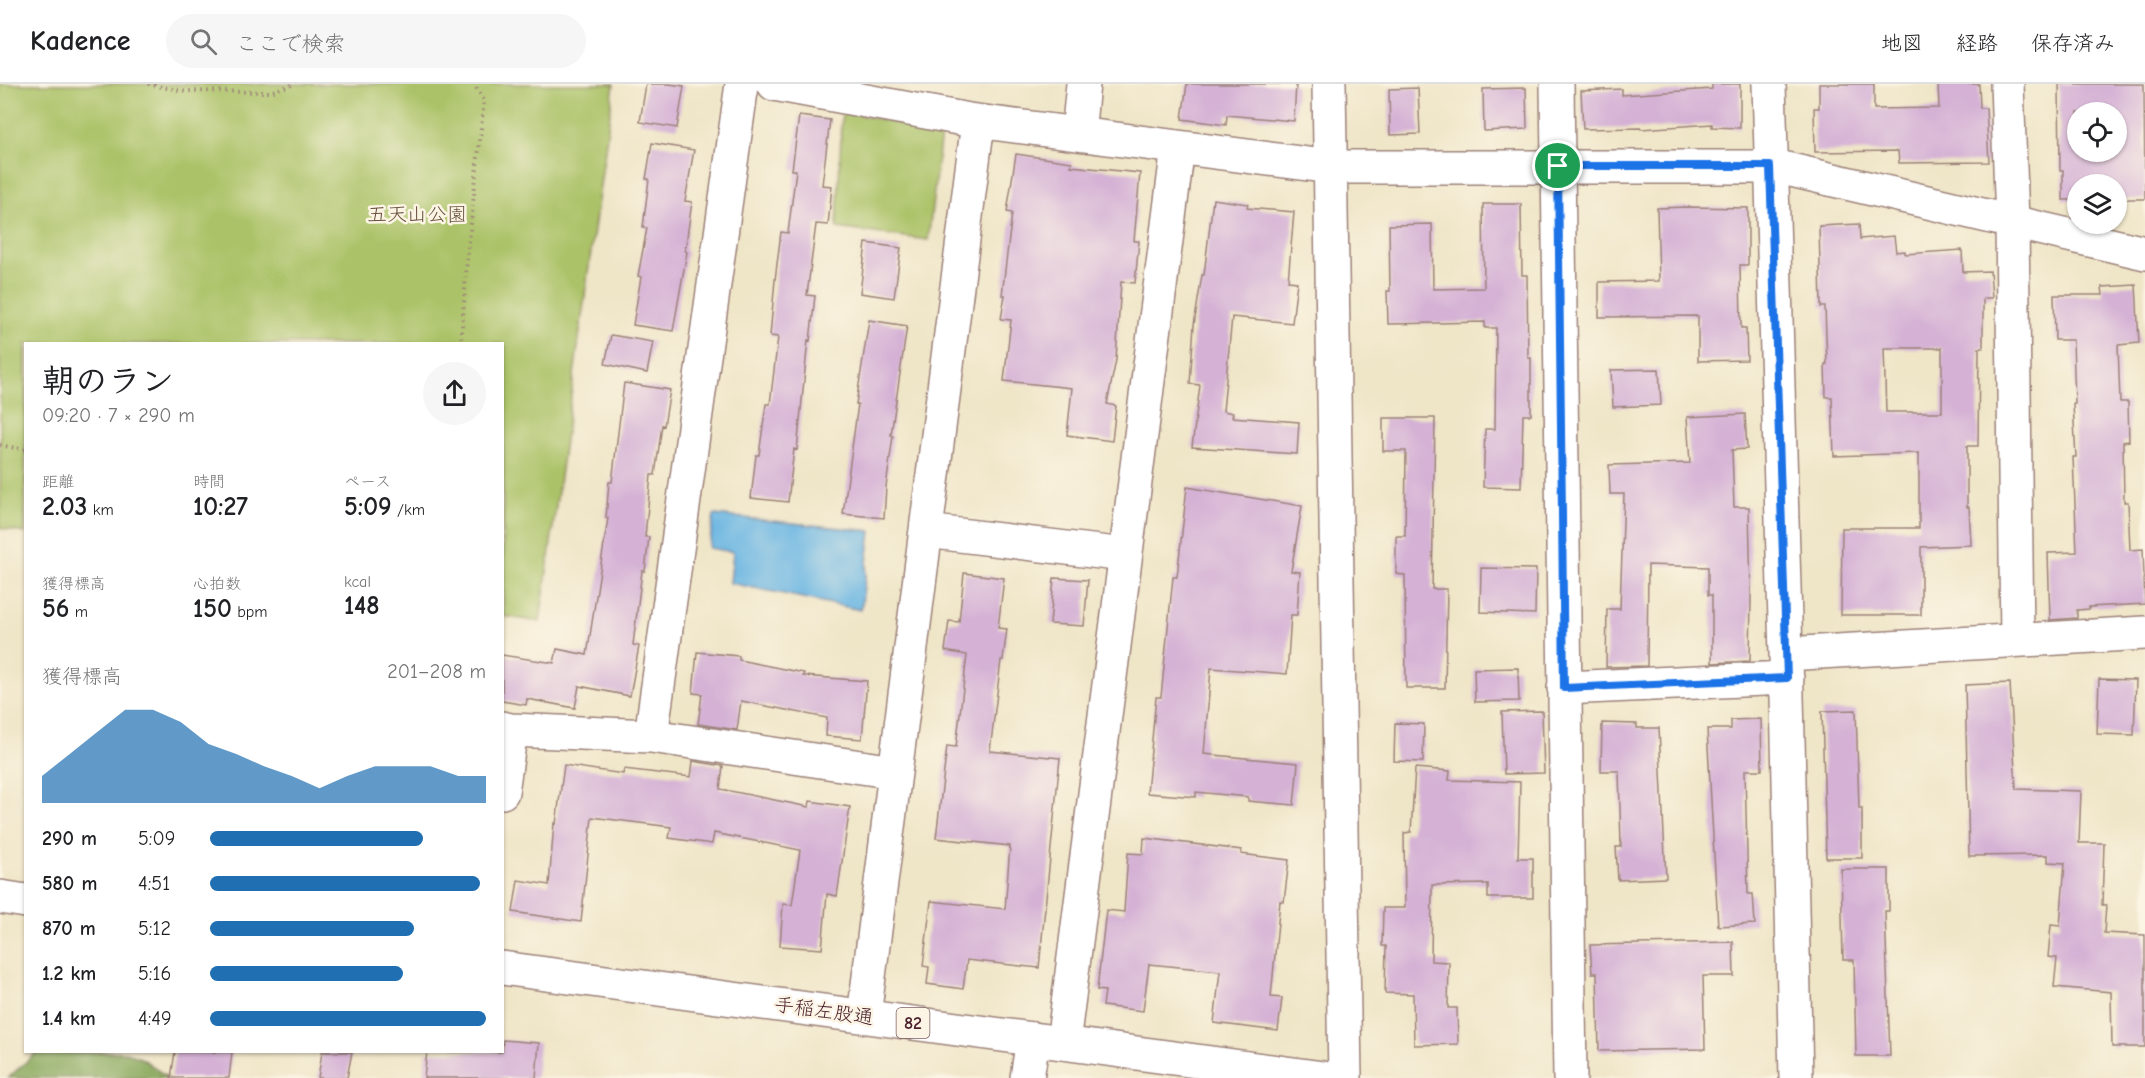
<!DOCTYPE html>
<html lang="ja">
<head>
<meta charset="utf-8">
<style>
	body { margin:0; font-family:"Comic Neue","Klee One",sans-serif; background:#f6f6f6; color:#202124; height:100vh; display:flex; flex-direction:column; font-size:22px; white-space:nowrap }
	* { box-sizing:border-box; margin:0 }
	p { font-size:20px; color:#757577 }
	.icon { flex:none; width:33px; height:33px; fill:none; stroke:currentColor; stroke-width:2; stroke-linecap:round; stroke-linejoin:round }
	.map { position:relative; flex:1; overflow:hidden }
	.side { position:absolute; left:24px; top:258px; width:480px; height:711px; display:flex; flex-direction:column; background:#fff; border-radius:0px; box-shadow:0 2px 4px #0004 }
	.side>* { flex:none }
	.buttons { position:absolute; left:2067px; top:18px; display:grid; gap:12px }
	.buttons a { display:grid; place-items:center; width:60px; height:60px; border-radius:50%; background:#fff; box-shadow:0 2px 4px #0004; font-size:30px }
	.pin { position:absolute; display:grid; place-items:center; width:51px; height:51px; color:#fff; margin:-26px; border:3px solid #fff; border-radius:50%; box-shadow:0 2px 6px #0007 }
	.round { display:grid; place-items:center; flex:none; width:63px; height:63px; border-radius:32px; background:#f6f6f6 }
	.overview { display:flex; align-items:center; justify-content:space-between; height:102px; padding:0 18px }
	h1 { font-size:33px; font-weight:800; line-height:45px }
	.stats { display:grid; grid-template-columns:repeat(3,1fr); gap:9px; height:102px; padding:6px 18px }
	.stats div { display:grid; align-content:center }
	.stats b { font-size:26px; font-weight:800 }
	.stats small { font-size:16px; font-weight:400 }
	.stats p { font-size:16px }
	.chart { height:168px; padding:12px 18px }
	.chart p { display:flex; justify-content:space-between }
	.chart svg { width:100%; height:108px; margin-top:6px; fill:#1f6fb2; opacity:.7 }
	ul { padding:0 18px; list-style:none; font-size:20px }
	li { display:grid; grid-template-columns:96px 72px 1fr; align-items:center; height:45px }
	li i { height:15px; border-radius:8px; background:#1f6fb2 }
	header { display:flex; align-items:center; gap:36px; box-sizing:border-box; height:84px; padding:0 30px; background:#fff; border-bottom:2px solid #e0e0e0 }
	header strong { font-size:28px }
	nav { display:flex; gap:33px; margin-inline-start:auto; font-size:21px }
	.search { width:420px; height:54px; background:#f6f6f6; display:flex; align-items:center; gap:15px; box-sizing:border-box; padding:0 21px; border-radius:33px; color:#757577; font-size:22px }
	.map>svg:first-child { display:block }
	.green { fill:#abc267; stroke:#7a7049; stroke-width:1.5 }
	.forest { fill:#88a85c; stroke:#696444; stroke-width:1.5 }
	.water { fill:#69b5e2; stroke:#5a6a86; stroke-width:1.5 }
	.building { fill:#d4b1d5; fill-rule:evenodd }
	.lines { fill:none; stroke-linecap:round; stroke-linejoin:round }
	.minor-casing { stroke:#9c8279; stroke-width:36 }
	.primary-casing { stroke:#9c8279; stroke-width:36 }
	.path { stroke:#9c8279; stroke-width:4; stroke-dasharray:1.5 4.5; stroke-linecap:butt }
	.minor { stroke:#fff; stroke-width:33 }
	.primary { stroke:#fff; stroke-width:33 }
	.route-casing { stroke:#fff; stroke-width:12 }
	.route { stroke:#1a73e8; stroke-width:8 }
	.labels { text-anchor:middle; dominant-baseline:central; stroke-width:5; stroke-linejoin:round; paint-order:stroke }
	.shield { fill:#fcf5e5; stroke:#7f5f63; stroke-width:1.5 }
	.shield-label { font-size:18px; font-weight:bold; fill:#4a1f2b }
	.park-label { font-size:20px; fill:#67503d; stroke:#fcf5e5 }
	.street-label { font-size:20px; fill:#4a1f2b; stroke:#fcf5e5 }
</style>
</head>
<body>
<header>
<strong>Kadence</strong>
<div class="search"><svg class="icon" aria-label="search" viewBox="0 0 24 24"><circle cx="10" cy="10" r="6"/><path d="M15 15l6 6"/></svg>ここで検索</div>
<nav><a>地図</a><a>経路</a><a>保存済み</a></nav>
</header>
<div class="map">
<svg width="2145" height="994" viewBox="0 0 2145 994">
	<rect width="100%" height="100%" fill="#fcf5e5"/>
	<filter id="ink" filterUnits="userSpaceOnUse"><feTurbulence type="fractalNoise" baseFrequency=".0167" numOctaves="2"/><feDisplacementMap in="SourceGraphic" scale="12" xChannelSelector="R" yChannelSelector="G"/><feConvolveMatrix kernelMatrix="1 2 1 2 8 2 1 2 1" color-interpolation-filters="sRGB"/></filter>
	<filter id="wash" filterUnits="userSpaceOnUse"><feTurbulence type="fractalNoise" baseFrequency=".008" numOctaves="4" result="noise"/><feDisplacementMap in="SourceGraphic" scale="24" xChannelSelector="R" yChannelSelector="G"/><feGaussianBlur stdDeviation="1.35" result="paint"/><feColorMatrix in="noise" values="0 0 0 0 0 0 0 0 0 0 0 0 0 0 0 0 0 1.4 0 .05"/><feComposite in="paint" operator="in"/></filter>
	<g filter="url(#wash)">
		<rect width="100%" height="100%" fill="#efe5c7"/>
		<path class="green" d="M 0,0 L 614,0 L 540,538 L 503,532 L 502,260 L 26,260 L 25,449 L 0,444 Z
			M 842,27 L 941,49 L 928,156 L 837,144 Z"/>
		<path class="forest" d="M 37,968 L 126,968 L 143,975 L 168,994 L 8,994 Z"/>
		<path class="water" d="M 714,431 L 871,447 L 861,526 L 730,499 L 733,468 L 709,464 Z"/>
		<g id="blocks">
			<path class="building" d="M 646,0 L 669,0 L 684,2 L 677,44 L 640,38 Z
				M 1187,0 L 1296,0 L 1294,37 L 1227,31 L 1226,41 L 1182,35 Z
				M 1712,0 L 1740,0 L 1740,44 L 1712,43 L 1712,40 L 1641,45 L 1641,44 L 1583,45 L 1581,7 L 1622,5 L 1622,11 L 1712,5 Z
				M 1819,0 L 1874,0 L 1874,25 L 1939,24 L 1938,0 L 1979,0 L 1980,24 L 1986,24 L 1989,78 L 1899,79 L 1898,67 L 1815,68 L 1814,24 L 1819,24 Z
				M 2059,0 L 2144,0 L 2145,115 L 2116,115 L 2116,100 L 2078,100 L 2078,116 L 2063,116 L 2063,86 L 2060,86 ZM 2078,28 L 2116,28 L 2116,68 L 2078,68 Z
				M 1418,4 L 1420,50 L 1390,51 L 1389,5 Z
				M 1526,4 L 1527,45 L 1484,47 L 1483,5 Z
				M 799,32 L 830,36 L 822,101 L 832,102 L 828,141 L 816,140 L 807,211 L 815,212 L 810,257 L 808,256 L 797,366 L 794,365 L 788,418 L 751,414 L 756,371 L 759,371 L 766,320 L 770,320 L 778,253 L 770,252 L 775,196 L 781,148 L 788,149 L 796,86 L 792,86 Z
				M 652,59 L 694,66 L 685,117 L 692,118 L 685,167 L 687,168 L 673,247 L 633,241 L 641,193 L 638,192 L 647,144 L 643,143 L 649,95 L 646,95 Z
				M 1016,70 L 1072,78 L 1071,82 L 1140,89 L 1134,157 L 1139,157 L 1135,199 L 1121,198 L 1116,276 L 1107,320 L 1116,322 L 1112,357 L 1067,351 L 1072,304 L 1004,297 L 1011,236 L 1001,235 L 1005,211 L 1002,211 L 1012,129 L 1007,128 Z
				M 1213,115 L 1248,120 L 1247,124 L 1294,128 L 1288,197 L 1297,198 L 1292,239 L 1232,233 L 1223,327 L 1233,329 L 1232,333 L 1299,338 L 1297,370 L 1192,363 L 1200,301 L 1190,300 L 1194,241 L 1202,191 L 1204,191 Z
				M 1483,120 L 1521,120 L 1522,191 L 1527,191 L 1528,274 L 1531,274 L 1531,331 L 1523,331 L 1521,404 L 1483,403 L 1485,345 L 1495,345 L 1496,244 L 1485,244 L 1485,238 L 1388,240 L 1387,207 L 1390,207 L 1389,141 L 1432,140 L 1433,205 L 1484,204 Z
				M 1687,123 L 1748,124 L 1748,181 L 1740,181 L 1741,244 L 1746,244 L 1747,276 L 1698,277 L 1698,232 L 1599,233 L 1599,198 L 1659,197 L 1657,124 Z
				M 1859,140 L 1860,155 L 1894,152 L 1896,168 L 1905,167 L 1905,170 L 1962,166 L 1963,188 L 1990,187 L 1992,214 L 1983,214 L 1983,264 L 1979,264 L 1978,362 L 1967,362 L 1967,423 L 1969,423 L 1971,461 L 1921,463 L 1921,531 L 1841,531 L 1842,444 L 1919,444 L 1919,369 L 1834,372 L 1832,313 L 1826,313 L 1825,280 L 1827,280 L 1825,223 L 1821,223 L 1819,142 ZM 1884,264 L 1942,264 L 1942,328 L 1886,328 Z
				M 866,159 L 901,164 L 894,214 L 860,209 Z
				M 2136,201 L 2139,259 L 2118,261 L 2120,318 L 2128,318 L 2129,357 L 2123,358 L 2124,418 L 2128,418 L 2130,466 L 2143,465 L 2145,520 L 2089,523 L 2089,525 L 2077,526 L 2077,534 L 2050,536 L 2048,469 L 2077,468 L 2073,373 L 2076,373 L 2073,320 L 2075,320 L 2073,256 L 2055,256 L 2054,211 L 2103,211 L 2102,203 Z
				M 869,236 L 907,242 L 891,351 L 893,352 L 886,403 L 884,434 L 843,430 L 858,320 L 856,320 Z
				M 611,251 L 653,258 L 647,289 L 605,280 Z
				M 1659,285 L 1661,321 L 1613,323 L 1611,286 Z
				M 624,299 L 670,306 L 664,342 L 662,341 L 655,391 L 651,391 L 645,453 L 649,453 L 645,487 L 642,487 L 633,561 L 639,562 L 630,612 L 579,602 L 575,624 L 527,615 L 526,621 L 502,617 L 502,571 L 554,579 L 557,565 L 587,571 L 608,434 L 606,434 L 609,398 L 612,398 Z
				M 1745,330 L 1747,365 L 1732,366 L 1734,423 L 1749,423 L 1751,510 L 1750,577 L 1712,579 L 1712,511 L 1708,511 L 1708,483 L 1648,481 L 1647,582 L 1606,583 L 1607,525 L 1620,525 L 1624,410 L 1610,410 L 1609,381 L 1690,379 L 1687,333 Z
				M 1383,334 L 1435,334 L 1432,505 L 1447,505 L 1445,604 L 1406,604 L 1405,491 L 1396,490 L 1396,452 L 1405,452 L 1406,367 L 1383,367 Z
				M 1187,403 L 1302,422 L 1291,487 L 1300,488 L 1297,531 L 1291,531 L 1287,590 L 1211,584 L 1204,670 L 1298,679 L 1294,721 L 1248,717 L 1248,713 L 1196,708 L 1196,713 L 1147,709 L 1156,613 L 1161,613 L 1173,493 L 1177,493 Z
				M 1481,484 L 1536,485 L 1535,530 L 1480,528 Z
				M 964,489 L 1004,494 L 998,544 L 1007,545 L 1003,576 L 1001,576 L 990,667 L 1060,674 L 1039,884 L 967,876 L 963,905 L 927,900 L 929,883 L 923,882 L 931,817 L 1005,825 L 1010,762 L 936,754 L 947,662 L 956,663 L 967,571 L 945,567 L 949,537 L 959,538 Z
				M 1054,494 L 1088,496 L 1084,542 L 1050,540 Z
				M 697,568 L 739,572 L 739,576 L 804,589 L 803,592 L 867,597 L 862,655 L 826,652 L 827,634 L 741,617 L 737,646 L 698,640 L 702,610 L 693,609 Z
				M 1518,584 L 1519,617 L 1475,618 L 1474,585 Z
				M 2099,595 L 2136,596 L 2134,651 L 2097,650 Z
				M 2010,599 L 2016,705 L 2081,707 L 2079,759 L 2104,759 L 2102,821 L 2106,821 L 2104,849 L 2145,851 L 2145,963 L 2112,963 L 2111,908 L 2054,903 L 2057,874 L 2048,873 L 2051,841 L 2060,842 L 2065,779 L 2048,778 L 2048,771 L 1969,772 L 1965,601 Z
				M 1856,626 L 1859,724 L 1862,724 L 1862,774 L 1826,774 L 1822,627 Z
				M 1542,627 L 1544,689 L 1504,690 L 1502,628 Z
				M 1761,635 L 1762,686 L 1745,686 L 1748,810 L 1753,810 L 1755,840 L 1718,842 L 1707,645 L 1731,645 L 1731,636 Z
				M 1395,639 L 1424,640 L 1423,678 L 1394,677 Z
				M 1602,639 L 1637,640 L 1637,644 L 1659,644 L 1666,794 L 1618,796 L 1616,763 L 1621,763 L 1619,687 L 1601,687 Z
				M 693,677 L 723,682 L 720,705 L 809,723 L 810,717 L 850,723 L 837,812 L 827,810 L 822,865 L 780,862 L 783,820 L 792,821 L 800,766 L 714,749 L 712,760 L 669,754 L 671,743 L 592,733 L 581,838 L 513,828 L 518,796 L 549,801 L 554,739 L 556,740 L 564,681 L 623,690 L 624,685 L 691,693 Z
				M 1415,684 L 1450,687 L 1449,696 L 1520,698 L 1518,774 L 1533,774 L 1533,814 L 1488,814 L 1488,800 L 1432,801 L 1431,877 L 1449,878 L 1448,924 L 1457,924 L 1458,960 L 1414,961 L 1413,910 L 1385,909 L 1386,862 L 1382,862 L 1383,824 L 1405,824 L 1404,749 L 1411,748 Z
				M 1144,754 L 1242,766 L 1241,770 L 1289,776 L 1284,818 L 1280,817 L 1271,913 L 1282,914 L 1278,947 L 1214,939 L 1220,887 L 1149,880 L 1143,927 L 1103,922 L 1105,907 L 1097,906 L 1106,826 L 1124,828 L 1128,769 L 1143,770 Z
				M 1841,785 L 1889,785 L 1889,827 L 1885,827 L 1890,972 L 1856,972 L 1854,876 L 1843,876 Z
				M 1733,858 L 1734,892 L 1703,892 L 1705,965 L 1599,967 L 1597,889 L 1592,889 L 1590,861 Z
				M 503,956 L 539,959 L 536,994 L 424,994 L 427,968 L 502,968 Z
				M 175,968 L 232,968 L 229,994 L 171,994 Z
				M 322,968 L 352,968 L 347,994 L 318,994 Z"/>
		</g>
	</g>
	<g filter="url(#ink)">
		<use href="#blocks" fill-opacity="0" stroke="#9c8279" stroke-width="1.5"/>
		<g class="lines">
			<g class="minor-casing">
				<path id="minor" d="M 774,0 L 969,36 L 1331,83 L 1778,83 L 2145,169
					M 1329,0 L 1345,994
					M 1557,0 L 1570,994
					M 1769,0 L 1786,570 L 1796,994
					M 2007,0 L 2012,138 L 2017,556
					M 1078,50 L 1083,0
					M 926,447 L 1125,471
					M 1786,570 L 2145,549
					M 1564,604 L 1787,594
					M 502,644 L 511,646 L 651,652 L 895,688
					M 651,652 L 742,0
					M 502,708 L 511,646
					M 864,932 L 978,38
					M 1063,959 L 1178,63
					M 1027,994 L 1033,955"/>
			</g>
			<g class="primary-casing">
				<path id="primary" d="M 0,813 L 26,817
					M 502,884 L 1323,994"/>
			</g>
			<path class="path" d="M 148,0 L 182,7 L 270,8 L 295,0
				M 461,260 L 467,176 L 484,16 L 474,0
				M 0,361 L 26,366"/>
			<use href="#minor" class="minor"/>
			<use href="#primary" class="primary"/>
		</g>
	</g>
	<g class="lines" filter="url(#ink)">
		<g class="route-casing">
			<path id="route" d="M 1558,82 L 1770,82 L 1787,594 L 1564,604 Z"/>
		</g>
		<use href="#route" class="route"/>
	</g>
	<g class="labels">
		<rect class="shield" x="896.5" y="924" width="33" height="30" rx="4.5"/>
		<g class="shield-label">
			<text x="913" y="939">82</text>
		</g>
		<g class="park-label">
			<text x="417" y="130">五天山公園</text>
		</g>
		<g class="street-label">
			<text transform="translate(824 927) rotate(8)">手稲左股通</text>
		</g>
	</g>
</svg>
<div class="buttons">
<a><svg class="icon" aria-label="locate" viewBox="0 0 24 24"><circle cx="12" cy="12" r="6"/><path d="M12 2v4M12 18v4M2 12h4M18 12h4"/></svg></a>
<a><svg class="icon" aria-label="layers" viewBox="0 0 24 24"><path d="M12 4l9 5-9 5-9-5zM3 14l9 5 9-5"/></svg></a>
</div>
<div class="pin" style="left:1558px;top:82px;background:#1e9e55"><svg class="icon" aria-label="arrive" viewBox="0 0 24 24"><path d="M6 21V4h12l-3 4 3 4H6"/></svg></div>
<section class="side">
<div class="overview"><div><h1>朝のラン</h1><p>09:20 · 7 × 290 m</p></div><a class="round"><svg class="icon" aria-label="share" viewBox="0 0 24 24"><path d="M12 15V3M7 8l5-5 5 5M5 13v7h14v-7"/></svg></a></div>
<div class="stats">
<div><p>距離</p><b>2.03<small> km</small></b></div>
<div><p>時間</p><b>10:27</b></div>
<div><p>ペース</p><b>5:09<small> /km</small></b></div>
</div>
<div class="stats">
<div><p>獲得標高</p><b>56<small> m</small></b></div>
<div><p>心拍数</p><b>150<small> bpm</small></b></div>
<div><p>kcal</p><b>148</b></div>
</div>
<div class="chart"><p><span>獲得標高</span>201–208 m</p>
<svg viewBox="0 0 160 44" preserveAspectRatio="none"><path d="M0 44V33L10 24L20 15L30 6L40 6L50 11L60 20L70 24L80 29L90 33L100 38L110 33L120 29L130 29L140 29L150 33L160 33V44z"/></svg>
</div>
<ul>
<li><b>290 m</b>5:09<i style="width:77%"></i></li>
<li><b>580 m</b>4:51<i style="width:98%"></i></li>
<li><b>870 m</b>5:12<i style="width:74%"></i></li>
<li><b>1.2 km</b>5:16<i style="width:70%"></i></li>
<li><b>1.4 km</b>4:49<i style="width:100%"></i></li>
</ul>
</section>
</div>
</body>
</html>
